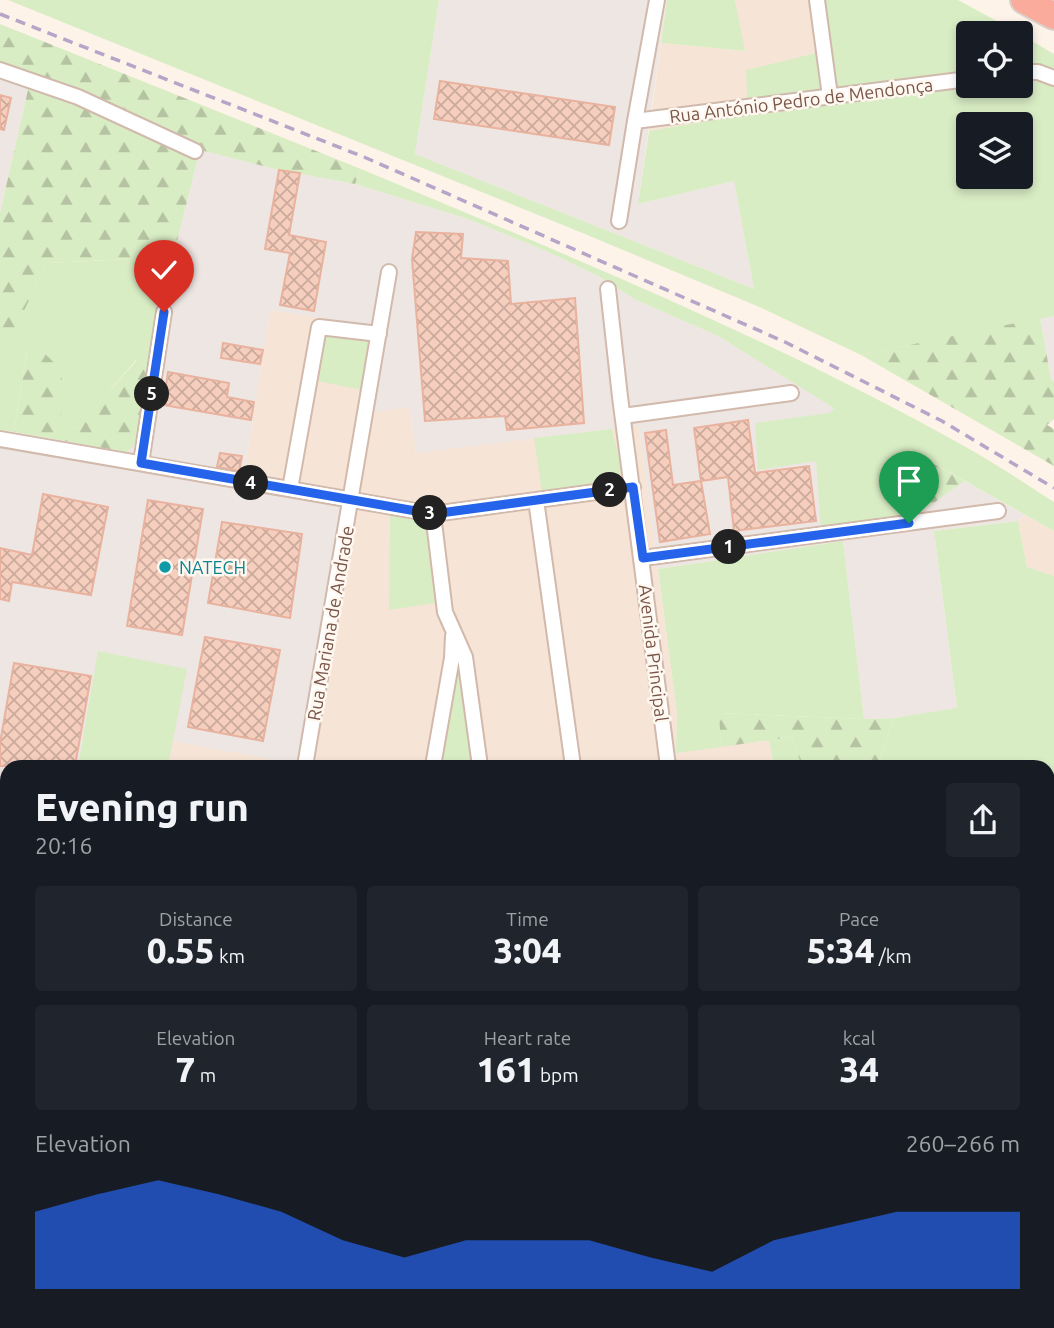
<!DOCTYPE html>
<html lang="en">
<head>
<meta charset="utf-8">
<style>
	body { margin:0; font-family:Ubuntu,sans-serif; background:#20242c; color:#f1f3f6; height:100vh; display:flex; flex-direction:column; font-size:26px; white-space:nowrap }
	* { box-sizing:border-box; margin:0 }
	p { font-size:23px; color:#9ea1a6 }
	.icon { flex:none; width:38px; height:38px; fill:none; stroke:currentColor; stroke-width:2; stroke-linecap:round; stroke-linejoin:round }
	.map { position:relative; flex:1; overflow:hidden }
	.drawer { position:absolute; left:0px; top:760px; width:1055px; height:569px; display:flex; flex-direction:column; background:#171b24; border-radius:21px 21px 0 0; box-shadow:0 4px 10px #0003 }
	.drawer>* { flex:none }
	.controls { position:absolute; left:956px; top:21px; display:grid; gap:14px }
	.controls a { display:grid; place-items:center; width:77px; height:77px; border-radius:7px; background:#171b24; box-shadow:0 4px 10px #0003; font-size:35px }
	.pin { position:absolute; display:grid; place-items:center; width:60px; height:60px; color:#fff; margin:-72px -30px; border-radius:50% 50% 50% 0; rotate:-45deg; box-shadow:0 0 7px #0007 }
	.pin .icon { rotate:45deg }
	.km { position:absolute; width:35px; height:35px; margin:-18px; border-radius:50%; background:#222; color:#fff; font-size:19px; line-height:35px; text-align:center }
	.round { display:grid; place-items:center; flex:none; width:74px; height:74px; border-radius:7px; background:#20242c }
	.headline { display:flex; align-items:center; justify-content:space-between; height:119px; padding:0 35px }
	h1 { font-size:38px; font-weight:800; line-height:52px }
	.figures { display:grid; grid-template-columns:repeat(3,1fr); gap:10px; height:119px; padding:7px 35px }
	.figures div { display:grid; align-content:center; border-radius:7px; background:#20242c; text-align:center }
	.figures b { font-size:35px; font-weight:800 }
	.figures small { font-size:19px; font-weight:400 }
	.figures p { font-size:19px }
	.chart { height:196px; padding:14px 35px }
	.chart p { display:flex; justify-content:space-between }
	.chart svg { width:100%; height:126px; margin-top:7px; fill:#2563eb; opacity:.7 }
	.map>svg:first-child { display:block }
	.residential { fill:#f6e4d6 }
	.industrial { fill:#eee6e2 }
	.green { fill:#d9edc5; fill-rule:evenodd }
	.forest { fill:url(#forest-firs) }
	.building { fill:url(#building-cross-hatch); stroke:#e9b29e; stroke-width:2 }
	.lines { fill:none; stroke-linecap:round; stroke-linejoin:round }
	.lane-casing { stroke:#d1b9ac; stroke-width:10 }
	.street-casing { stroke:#d1b9ac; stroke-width:18 }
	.secondary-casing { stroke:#d7bbac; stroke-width:24 }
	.primary-casing { stroke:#dad0cc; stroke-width:26 }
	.highway-casing { stroke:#dad0cc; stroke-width:30 }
	.path { stroke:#dbb1a0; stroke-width:2; stroke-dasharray:2 5; stroke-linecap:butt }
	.lane { stroke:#fff; stroke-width:7 }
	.street { stroke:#fff; stroke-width:14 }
	.secondary { stroke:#fff; stroke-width:21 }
	.primary { stroke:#ffd19e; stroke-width:23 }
	.highway { stroke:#fbab9c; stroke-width:26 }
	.rail { stroke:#b5a5c9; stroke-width:3.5; stroke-dasharray:10 7; stroke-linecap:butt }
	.route-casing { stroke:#fff; stroke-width:14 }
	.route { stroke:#2563eb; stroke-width:9 }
	.culture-dot { fill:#0f9aa8; stroke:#fff8f0; stroke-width:2.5 }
	.labels { text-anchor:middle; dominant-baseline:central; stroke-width:5; stroke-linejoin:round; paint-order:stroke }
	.street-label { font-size:18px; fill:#7a564a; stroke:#fff8f0 }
	.culture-label { font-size:18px; fill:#0d838f; stroke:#fff8f0; text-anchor:start }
</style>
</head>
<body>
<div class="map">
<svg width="1054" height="1328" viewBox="0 0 1054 1328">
	<defs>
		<pattern id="forest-firs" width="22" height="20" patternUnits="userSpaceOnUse" patternTransform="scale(1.75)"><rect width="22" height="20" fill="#d9edc5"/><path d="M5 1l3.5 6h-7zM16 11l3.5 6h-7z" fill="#b5c3a2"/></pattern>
		<pattern id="building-cross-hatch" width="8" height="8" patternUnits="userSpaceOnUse" patternTransform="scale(1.75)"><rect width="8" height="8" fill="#f5cebe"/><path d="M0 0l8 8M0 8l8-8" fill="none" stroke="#cbaa9c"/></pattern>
	</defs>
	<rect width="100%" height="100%" fill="#fef3e8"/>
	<path class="residential" d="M 735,0 L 823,0 L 829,50 L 748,114 L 649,131 L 661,43 L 744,51 Z
		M 270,310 L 386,329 L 373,411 L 409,407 L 416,453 L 639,425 L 677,713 L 676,752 L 769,740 L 774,766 L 168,766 L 172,741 L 296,763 L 242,487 Z
		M 1025,515 L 1054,531 L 1054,576 L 1027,567 L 1018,521 Z
		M 508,1321 L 1048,1321 L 1054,1328 L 509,1328 Z"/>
	<path class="industrial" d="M 439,0 L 667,0 L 638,204 L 734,181 L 754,289 L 415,154 Z
		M 0,62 L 32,72 L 0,213 Z
		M 200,150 L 279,170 L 355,184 L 468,219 L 546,251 L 598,276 L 636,300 L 718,336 L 835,408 L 1025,515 L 1018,521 L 934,531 L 957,709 L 894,718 L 864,719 L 843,541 L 658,569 L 639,426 L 416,453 L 409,407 L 373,412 L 386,329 L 270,310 L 242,487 L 345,504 L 297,764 L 172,741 L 168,766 L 7,766 L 7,807 L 0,805 L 0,430 L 126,452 L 150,368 L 156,306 L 173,257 Z
		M 1054,316 L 1054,382 L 1051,379 L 1040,318 Z
		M 1054,787 L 1054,1225 L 1048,1226 L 1048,788 Z
		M 23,1321 L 229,1321 L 178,1328 L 23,1328 Z"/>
	<path class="green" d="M 8,0 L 439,0 L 415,154 L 754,289 L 734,181 L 638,204 L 649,131 L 748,114 L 746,70 L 829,50 L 823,0 L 958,0 L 1019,33 L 968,33 L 968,86 L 1020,86 L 1020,34 L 1054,54 L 1054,316 L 861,355 L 757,306 L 580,232 ZM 968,124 L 1020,124 L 1020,177 L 968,177 Z
		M 667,0 L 735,0 L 745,51 L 661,43 Z
		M 361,169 C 565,254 771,338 964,446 C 995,463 1024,483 1054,502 L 1054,531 L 908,449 L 895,509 L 917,515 L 821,529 L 816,461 L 758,470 L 755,423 L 830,413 L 834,408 L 718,336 L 636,300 L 598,276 L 546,251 L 468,219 L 355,184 Z
		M 173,257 L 156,306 L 150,368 L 136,360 L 78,428 L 61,423 L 27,350 L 14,432 L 0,430 L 0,348 L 6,347 L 47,263 Z
		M 326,332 L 371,340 L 362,390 L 317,381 Z
		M 612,429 L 622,470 L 616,482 L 542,493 L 534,438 Z
		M 390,515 L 425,521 L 435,603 L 389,610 Z
		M 1018,521 L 1027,567 L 1054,576 L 1054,787 L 1048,788 L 1048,766 L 980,766 L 968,762 L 942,760 L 877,766 L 894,718 L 957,708 L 934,531 Z
		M 843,541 L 864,719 L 720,713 L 721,747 L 676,753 L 677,713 L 658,569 Z
		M 98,651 L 187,669 L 168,766 L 78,766 Z
		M 461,665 L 472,766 L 443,762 L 456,666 Z
		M 791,737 L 802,766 L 774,766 L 769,740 Z
		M 1048,1239 L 1054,1240 L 1054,1328 L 934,1328 C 922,1323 909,1326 896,1321 L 1048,1321 Z
		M 438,1321 L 508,1321 L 509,1328 L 381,1328 Z"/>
	<path class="forest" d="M 0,24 L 361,169 L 355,184 L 279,170 L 200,150 L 173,257 L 47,263 L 6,348 L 0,348 L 0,213 L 32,72 L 0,62 Z
		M 1040,318 L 1051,379 L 1054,382 L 1054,419 L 1047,425 L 1054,429 L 1054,466 L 861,355 Z
		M 27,350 L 43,352 L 62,370 L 61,422 L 77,428 L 137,360 L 150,368 L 134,446 L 126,452 L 14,432 Z
		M 907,449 L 964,481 L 917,515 L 895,509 Z
		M 719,713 L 864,719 L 894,718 L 877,766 L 802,766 L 791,737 L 721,747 Z
		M 7,852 L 7,1321 L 23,1321 L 13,1328 L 0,1328 L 0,857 Z
		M 738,1321 L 821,1321 L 817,1328 L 764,1328 L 737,1325 Z"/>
	<path class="building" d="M 440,81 L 615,107 L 609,145 L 434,119 Z
		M 0,95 L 11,98 L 4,130 L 0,129 Z
		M 279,170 L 300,173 L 289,235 L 326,242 L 314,311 L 280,305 L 290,253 L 265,249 Z
		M 416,232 L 463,234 L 461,258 L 508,261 L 511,304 L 575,298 L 584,423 L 507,430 L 505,416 L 425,421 L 412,259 Z
		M 223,343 L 263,350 L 260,364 L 221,358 Z
		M 168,372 L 229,383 L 227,397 L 254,402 L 251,420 L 163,405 Z
		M 748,420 L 755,473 L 809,466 L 816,521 L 734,531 L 728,477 L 701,481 L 694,428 Z
		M 666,430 L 673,485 L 701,481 L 710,534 L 660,542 L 645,433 Z
		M 220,453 L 242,456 L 239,471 L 217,467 Z
		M 43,494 L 108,507 L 91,595 L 12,582 L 9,601 L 0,599 L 0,548 L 32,555 Z
		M 148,500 L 203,509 L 182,635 L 127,626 Z
		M 222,522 L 302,534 L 290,618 L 208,603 Z
		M 205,637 L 280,650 L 263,741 L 188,727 Z
		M 14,663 L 91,676 L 75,766 L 0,766 L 0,743 Z"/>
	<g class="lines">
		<g class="lane-casing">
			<path id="lane" d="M 95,1328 L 145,1321"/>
		</g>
		<g class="street-casing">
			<path id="street" d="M 817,0 L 830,96
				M 0,70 L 78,97 L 195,151
				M 1020,72 L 1038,72 L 1054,78
				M 635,121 L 968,79
				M 619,221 L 635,121 L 657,0
				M 608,289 L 620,397 L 668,766
				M 623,416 L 791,393
				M 0,439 L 433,514 L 633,487
				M 141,463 L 164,312
				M 290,489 L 319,327 L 379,334
				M 536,500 L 573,766
				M 433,514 L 445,612 L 465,657 L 480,766
				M 643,558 L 998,511
				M 305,766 L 389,272
				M 433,766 L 452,658 L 453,636
				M 1048,798 L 1054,799
				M 0,812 L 7,815
				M 1048,927 L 1054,926
				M 1048,1057 L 1054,1057
				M 1048,1130 L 1054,1129
				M 619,1321 L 622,1328
				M 31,1328 L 31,1321
				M 543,1328 L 559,1327"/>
		</g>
		<g class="secondary-casing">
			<path id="secondary" d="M 690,1321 L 694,1328"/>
		</g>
		<g class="primary-casing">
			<path id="primary" d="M 1048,1232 L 1054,1231
				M 269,1328 L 305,1321
				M 305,1328 L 372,1321"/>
		</g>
		<g class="highway-casing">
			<path id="highway" d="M 1024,0 L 1054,16"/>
		</g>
		<path class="path" d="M 1048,1316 L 1054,1314
			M 913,1321 L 916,1328"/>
		<use href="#lane" class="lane"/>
		<use href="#street" class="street"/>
		<use href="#secondary" class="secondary"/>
		<use href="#primary" class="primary"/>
		<use href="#highway" class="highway"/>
		<path class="rail" d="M 0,14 L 364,157 L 785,342 L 942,421 L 1054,488"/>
	</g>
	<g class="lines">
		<g class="route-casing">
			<path id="route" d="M 164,312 L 141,463 L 433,514 L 633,487 L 643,558 L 909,523"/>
		</g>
		<use href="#route" class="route"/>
	</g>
	<circle class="culture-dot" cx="165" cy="567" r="7"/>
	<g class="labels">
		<g class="street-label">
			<text transform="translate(801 100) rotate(-7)">Rua António Pedro de Mendonça</text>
			<text transform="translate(330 623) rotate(-80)">Rua Mariana de Andrade</text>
			<text transform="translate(654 653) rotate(83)">Avenida Principal</text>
		</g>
		<g class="culture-label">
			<text x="179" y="567">NATECH</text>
		</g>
	</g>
</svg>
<div class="controls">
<a><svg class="icon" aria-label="locate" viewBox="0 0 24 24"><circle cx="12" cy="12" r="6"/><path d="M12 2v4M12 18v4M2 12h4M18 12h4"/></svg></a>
<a><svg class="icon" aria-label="layers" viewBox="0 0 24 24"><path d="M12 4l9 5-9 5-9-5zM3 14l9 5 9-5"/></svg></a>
</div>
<div class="pin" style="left:909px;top:523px;background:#1e9e55"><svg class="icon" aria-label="arrive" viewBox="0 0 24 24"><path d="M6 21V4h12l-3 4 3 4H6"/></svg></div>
<div class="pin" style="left:164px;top:312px;background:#d93025"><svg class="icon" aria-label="check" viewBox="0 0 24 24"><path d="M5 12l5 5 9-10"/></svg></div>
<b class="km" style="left:729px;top:547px">1</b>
<b class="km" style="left:610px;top:490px">2</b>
<b class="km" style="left:430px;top:513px">3</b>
<b class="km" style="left:251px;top:483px">4</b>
<b class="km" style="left:152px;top:394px">5</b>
<section class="drawer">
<div class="headline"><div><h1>Evening run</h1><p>20:16</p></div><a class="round"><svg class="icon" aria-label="share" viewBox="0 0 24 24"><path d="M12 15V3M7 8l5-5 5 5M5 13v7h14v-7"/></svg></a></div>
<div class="figures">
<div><p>Distance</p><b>0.55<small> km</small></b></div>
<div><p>Time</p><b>3:04</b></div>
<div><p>Pace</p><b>5:34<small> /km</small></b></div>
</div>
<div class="figures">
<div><p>Elevation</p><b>7<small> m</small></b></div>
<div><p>Heart rate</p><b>161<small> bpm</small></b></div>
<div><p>kcal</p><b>34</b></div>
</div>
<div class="chart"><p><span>Elevation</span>260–266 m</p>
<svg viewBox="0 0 160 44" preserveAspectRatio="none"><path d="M0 44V17L10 11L20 6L30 11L40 17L50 27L60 33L70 27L80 27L90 27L100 33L110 38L120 27L130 22L140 17L150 17L160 17V44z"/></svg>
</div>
</section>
</div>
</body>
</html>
